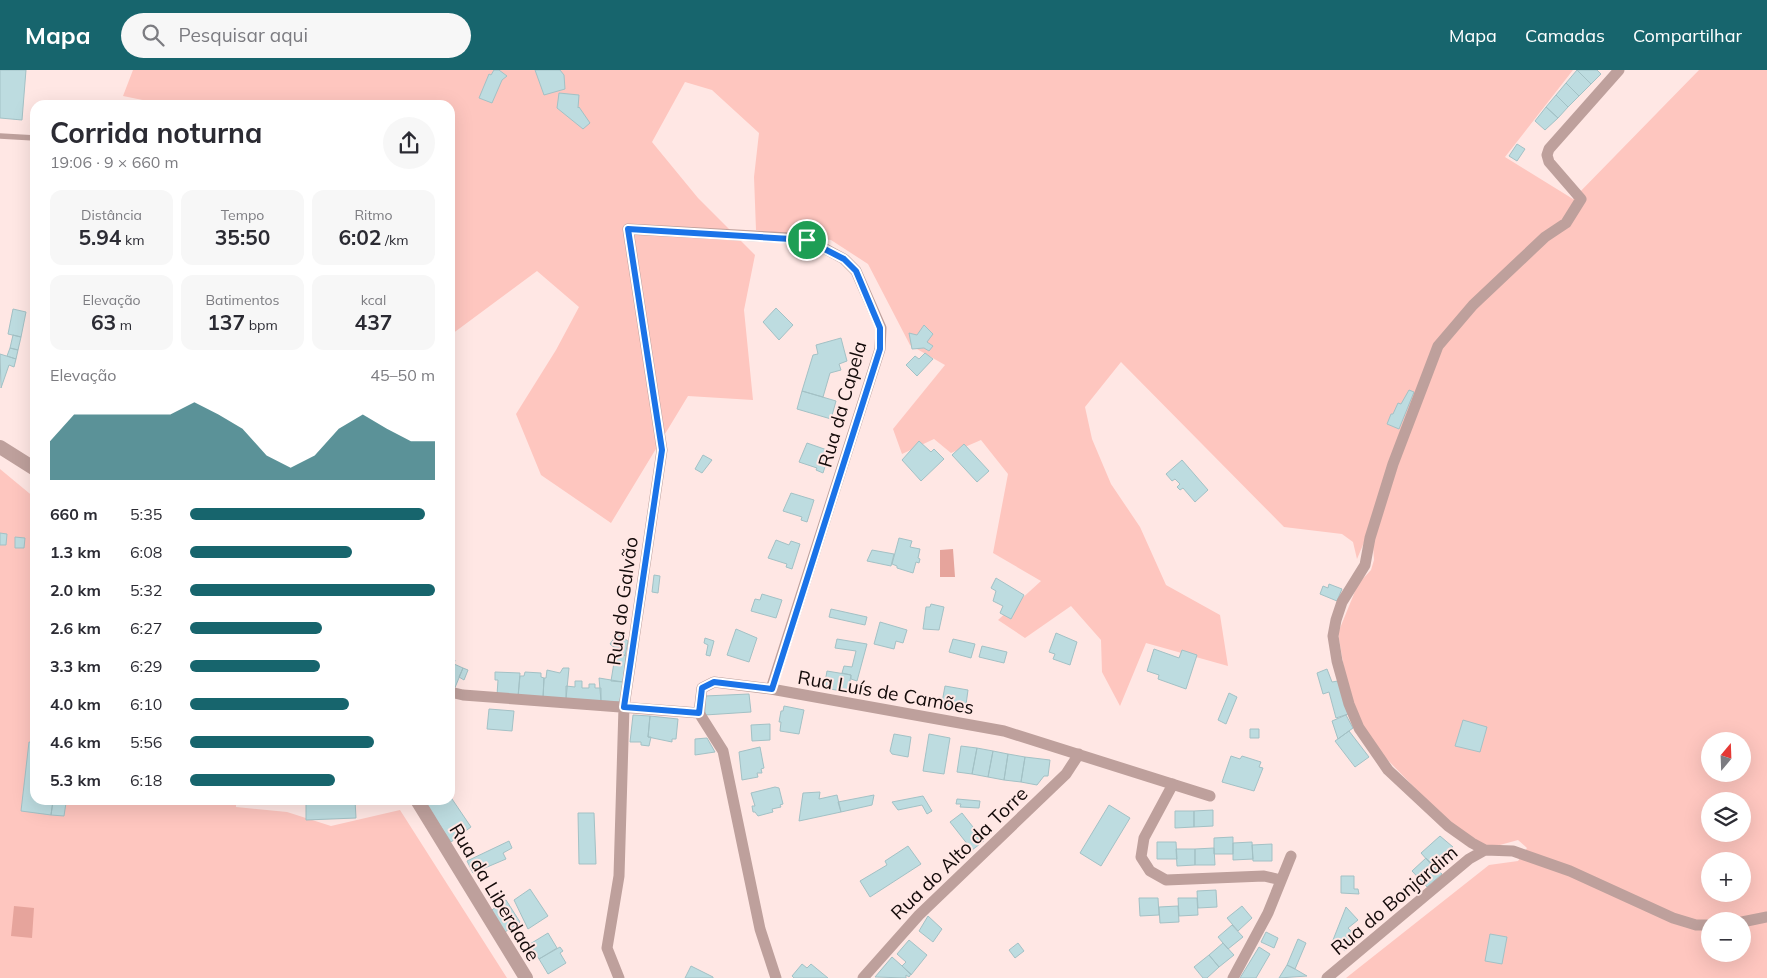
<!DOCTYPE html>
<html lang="pt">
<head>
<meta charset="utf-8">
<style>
	body { margin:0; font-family:Mulish,sans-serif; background:#f7f7f7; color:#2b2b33; height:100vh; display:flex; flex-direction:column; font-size:19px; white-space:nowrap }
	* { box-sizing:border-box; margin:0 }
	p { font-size:16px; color:#7c7c81 }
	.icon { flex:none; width:28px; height:28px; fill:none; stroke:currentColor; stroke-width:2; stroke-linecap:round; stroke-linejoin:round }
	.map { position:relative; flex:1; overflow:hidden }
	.drawer { position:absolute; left:30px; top:30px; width:425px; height:705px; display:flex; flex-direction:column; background:#fff; border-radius:15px; box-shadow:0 5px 20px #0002 }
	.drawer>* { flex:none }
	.needle { width:32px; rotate:19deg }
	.controls { position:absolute; left:1701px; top:662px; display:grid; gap:10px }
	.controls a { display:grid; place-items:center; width:50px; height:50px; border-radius:50%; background:#fff; box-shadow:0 5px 20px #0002; font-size:25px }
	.pin { position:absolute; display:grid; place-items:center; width:42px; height:42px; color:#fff; margin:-21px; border:2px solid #fff; border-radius:50%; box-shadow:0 1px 5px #0007 }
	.round { display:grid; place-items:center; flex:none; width:52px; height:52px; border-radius:26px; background:#f7f7f7 }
	.summary { display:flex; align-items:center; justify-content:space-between; height:85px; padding:0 20px }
	h1 { font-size:28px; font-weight:700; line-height:38px }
	.metrics { display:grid; grid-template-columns:repeat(3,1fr); gap:8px; height:85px; padding:5px 20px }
	.metrics div { display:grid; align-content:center; border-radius:12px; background:#f7f7f7; text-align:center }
	.metrics b { font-size:21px; font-weight:700 }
	.metrics small { font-size:14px; font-weight:400 }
	.metrics p { font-size:14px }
	.chart { height:140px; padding:10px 20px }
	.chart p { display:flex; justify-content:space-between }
	.chart svg { width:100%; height:90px; margin-top:5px; fill:#17656d; opacity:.7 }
	ul { padding:0 20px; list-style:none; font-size:16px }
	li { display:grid; grid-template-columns:80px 60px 1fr; align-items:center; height:38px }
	li i { height:12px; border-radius:6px; background:#17656d }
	header { display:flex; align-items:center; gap:30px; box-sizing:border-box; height:70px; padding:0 25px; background:#17656d; color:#fff }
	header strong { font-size:24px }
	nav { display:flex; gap:28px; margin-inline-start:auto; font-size:18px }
	.search { width:350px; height:45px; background:#f7f7f7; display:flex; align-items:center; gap:12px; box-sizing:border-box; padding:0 18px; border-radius:28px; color:#7c7c81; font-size:19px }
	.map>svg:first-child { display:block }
	.green { fill:#fec6bf; fill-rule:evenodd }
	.water { fill:#e6a49c }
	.building { fill:#bddce0; stroke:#a3c1c5 }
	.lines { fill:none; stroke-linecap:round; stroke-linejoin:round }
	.service { stroke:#bea09c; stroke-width:5.5 }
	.minor { stroke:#bea09c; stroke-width:11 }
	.tertiary { stroke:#bea09c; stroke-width:14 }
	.route-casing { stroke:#fff; stroke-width:10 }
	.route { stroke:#1a73e8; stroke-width:6 }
	.labels { text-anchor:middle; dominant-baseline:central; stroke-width:4; stroke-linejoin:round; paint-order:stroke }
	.street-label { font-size:19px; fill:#130a09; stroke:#ffe7e4 }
</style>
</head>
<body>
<header>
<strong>Mapa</strong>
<div class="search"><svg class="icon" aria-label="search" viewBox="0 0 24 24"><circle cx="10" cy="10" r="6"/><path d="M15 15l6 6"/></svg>Pesquisar aqui</div>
<nav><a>Mapa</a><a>Camadas</a><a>Compartilhar</a></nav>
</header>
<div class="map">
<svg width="1767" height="908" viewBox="0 0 1767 908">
	<rect width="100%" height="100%" fill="#ffe7e4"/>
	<path class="green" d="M 133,0 L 1573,0 L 1505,87 L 1573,129 L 1699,0 L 1767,0 L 1767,908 L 1346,908 L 1489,795 L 1518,791 L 1527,778 L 1518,770 L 1489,778 L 1449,753 L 1378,680 L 1366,662 L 1348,622 L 1338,563 L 1358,514 L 1371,500 L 1374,490 L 1373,475 L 1391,409 L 1357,489 L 1353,472 L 1342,464 L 1284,457 L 1121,292 L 1085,337 L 1092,369 L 1111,414 L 1140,457 L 1166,515 L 1220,545 L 1228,596 L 1146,573 L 1120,636 L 1102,602 L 1101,570 L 1071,536 L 1025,568 L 998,550 L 1041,511 L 993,483 L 1008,404 L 981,370 L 951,383 L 934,369 L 902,384 L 893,359 L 945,295 L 910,275 L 868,194 L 831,170 L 756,160 L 754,107 L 759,63 L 712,20 L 685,12 L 652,72 L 698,128 L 755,185 L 744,240 L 753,330 L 688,326 L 611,453 L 541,405 L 516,344 L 556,280 L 579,237 L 537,201 L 452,264 L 450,35 L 167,35 L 123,26 ZM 1710,671 L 1742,671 L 1742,704 L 1710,704 ZM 1710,731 L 1742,731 L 1742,764 L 1710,764 ZM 1710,791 L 1742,791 L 1742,824 L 1710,824 ZM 1710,851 L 1742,851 L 1742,884 L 1710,884 Z
		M 0,399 L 35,428 L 35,730 L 236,730 L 236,737 L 287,742 L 331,756 L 400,740 L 507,908 L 0,908 Z"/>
	<path class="water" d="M 953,479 L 955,507 L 940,507 L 940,480 Z
		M 14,836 L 34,838 L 32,868 L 11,866 Z"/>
	<path class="building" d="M 0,0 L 26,0 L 22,50 L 0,48 Z
		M 494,0 L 499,0 L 507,6 L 502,10 L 492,33 L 479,28 L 489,4 L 491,5 Z
		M 535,0 L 560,0 L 564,5 L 565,19 L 544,25 Z
		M 1577,0 L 1591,14 L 1579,26 L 1566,13 Z
		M 1577,0 L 1597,0 L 1601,4 L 1591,14 Z
		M 1566,13 L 1579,26 L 1568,37 L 1556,25 Z
		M 559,23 L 579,25 L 578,38 L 579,37 L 590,53 L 583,59 L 557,38 Z
		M 1556,25 L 1568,37 L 1558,48 L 1546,37 Z
		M 1546,37 L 1558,48 L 1545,60 L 1535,51 Z
		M 1517,74 L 1525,79 L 1517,91 L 1509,86 Z
		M 776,238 L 793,255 L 779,270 L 763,252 Z
		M 13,239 L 26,242 L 21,267 L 8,264 Z
		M 924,255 L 933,264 L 927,272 L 933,276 L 929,281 L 924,278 L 912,279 L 909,263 L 917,265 Z
		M 13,265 L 21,267 L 18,280 L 10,278 Z
		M 841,268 L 847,291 L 839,294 L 841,300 L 830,303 L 823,327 L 802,321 L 813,285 L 818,284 L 816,275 Z
		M 10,278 L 18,280 L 16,289 L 7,286 Z
		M 925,283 L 933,289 L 917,306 L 906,295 L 915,286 L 919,289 Z
		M 0,284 L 16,289 L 14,297 L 9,295 L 1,318 Z
		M 1409,320 L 1414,322 L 1399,359 L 1387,354 L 1391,344 L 1393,344 L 1398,333 L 1401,334 Z
		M 802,321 L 836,331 L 831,349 L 797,339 Z
		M 919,371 L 931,382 L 934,379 L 944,389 L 921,411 L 902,390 Z
		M 807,373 L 830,381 L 823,403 L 816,400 L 817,398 L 799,392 Z
		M 964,374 L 989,401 L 977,412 L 952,385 Z
		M 703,385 L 712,390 L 702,403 L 695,399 Z
		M 1182,390 L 1208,420 L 1195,432 L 1183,418 L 1180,420 L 1177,417 L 1180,414 L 1175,409 L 1172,411 L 1166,404 Z
		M 791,423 L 814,430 L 807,452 L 801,450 L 802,447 L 783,441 Z
		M 0,463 L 7,464 L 6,475 L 0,475 Z
		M 15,467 L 25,468 L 24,478 L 15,478 Z
		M 899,468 L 912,471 L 910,477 L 920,479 L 918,488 L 920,489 L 919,493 L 916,492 L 913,503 L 897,498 L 897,496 L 892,494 Z
		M 776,470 L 789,475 L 791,471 L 800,474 L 792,499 L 786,497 L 787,494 L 768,488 Z
		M 872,480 L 894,484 L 891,496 L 867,491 Z
		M 654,505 L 660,506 L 658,523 L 652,522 Z
		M 996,508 L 1024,525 L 1011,549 L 1000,543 L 1003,536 L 993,531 L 996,521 L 991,518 Z
		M 1329,514 L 1342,519 L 1337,531 L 1320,524 L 1323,516 L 1328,518 Z
		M 762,524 L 782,530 L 776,548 L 751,541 L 755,529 L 760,530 Z
		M 931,534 L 944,537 L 939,560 L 923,559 L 926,537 L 930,537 Z
		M 831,539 L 867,547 L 865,555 L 829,547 Z
		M 880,552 L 907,560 L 903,573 L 896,571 L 894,579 L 874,574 Z
		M 736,559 L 757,568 L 749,592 L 727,585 Z
		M 1056,563 L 1077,572 L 1070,595 L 1053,589 L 1055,584 L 1049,582 Z
		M 617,564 L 628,571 L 625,586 L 610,574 Z
		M 705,568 L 714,571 L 710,586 L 706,585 L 708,575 L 704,573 Z
		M 837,569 L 867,574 L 857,611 L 851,609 L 851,605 L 842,603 L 844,596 L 852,597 L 856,581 L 835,578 Z
		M 953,569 L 975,574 L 971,588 L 949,582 Z
		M 982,576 L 1007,582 L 1004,593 L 979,587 Z
		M 1154,579 L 1179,588 L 1182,580 L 1197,585 L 1186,619 L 1158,609 L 1159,605 L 1147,601 Z
		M 616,580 L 626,586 L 623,612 L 611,611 Z
		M 450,588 L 455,590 L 454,594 L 463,598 L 454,620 L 450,619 Z
		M 463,598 L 468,600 L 464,610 L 459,607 Z
		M 563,598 L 569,598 L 566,629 L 543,628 L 544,608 L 546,608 L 547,600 L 560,603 Z
		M 1327,599 L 1332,612 L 1338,611 L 1348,644 L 1336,648 L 1329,622 L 1323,624 L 1317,603 Z
		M 827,601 L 851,605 L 848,622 L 824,618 Z
		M 495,602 L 520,603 L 518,627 L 497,625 L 498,610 L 495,610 Z
		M 525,602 L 541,603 L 541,607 L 544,608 L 543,628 L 518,627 L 520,606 L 524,606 Z
		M 599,608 L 623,612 L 620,632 L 601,631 Z
		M 575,611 L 582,611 L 582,618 L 589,618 L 589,614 L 595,614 L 595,618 L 601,618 L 601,631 L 566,629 L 566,616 L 575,617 Z
		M 945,616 L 968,620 L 965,642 L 941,638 Z
		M 1229,623 L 1237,627 L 1226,654 L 1218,650 Z
		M 749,624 L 751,642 L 705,645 L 705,626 Z
		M 784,636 L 804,640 L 799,664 L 780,661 L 781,652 L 779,652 L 781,641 L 783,641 Z
		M 489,639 L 514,641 L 512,661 L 487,659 Z
		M 633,645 L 650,646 L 648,667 L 651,667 L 649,676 L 641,675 L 641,672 L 630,672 Z
		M 1346,645 L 1353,658 L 1338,669 L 1332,651 Z
		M 650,646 L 678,649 L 676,669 L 672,669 L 672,672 L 648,667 Z
		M 1463,650 L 1487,657 L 1480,682 L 1455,676 Z
		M 770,654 L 770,670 L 752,671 L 751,655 Z
		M 1250,659 L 1259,659 L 1259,668 L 1250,668 Z
		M 1349,661 L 1369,687 L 1355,697 L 1335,671 Z
		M 894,664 L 911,667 L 908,687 L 892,684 L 890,681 Z
		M 929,664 L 950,668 L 944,704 L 923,701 Z
		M 707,668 L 715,682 L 695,685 L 695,669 Z
		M 29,672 L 35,673 L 35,730 L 53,731 L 51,745 L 21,741 Z
		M 961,676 L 977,678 L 972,704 L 957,702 Z
		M 760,677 L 764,698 L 761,699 L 762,703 L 757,703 L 758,707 L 742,710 L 739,682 Z
		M 977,678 L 993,681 L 988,707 L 972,704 Z
		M 993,681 L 1008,684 L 1004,710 L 988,707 Z
		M 1008,684 L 1025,687 L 1021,712 L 1004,710 Z
		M 1231,686 L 1240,689 L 1242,686 L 1261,692 L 1259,697 L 1263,698 L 1254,721 L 1222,712 Z
		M 1025,687 L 1050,690 L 1048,706 L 1044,706 L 1037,715 L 1021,712 Z
		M 775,717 L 779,718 L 783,734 L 780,735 L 781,737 L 772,739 L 773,742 L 758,746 L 755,742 L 753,742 L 752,736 L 755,736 L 751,723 Z
		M 820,722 L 819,729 L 837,725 L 841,742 L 799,751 L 803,723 Z
		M 874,725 L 872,735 L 841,742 L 838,732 Z
		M 450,726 L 471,757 L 451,772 L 423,730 L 450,730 Z
		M 923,726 L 932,741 L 927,744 L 922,735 L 898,740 L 892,732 Z
		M 957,729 L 980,731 L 979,738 L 960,737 L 961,734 L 956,734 Z
		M 306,730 L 355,730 L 356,748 L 306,750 Z
		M 53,731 L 66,733 L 64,746 L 51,745 Z
		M 1109,735 L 1130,748 L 1101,796 L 1080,783 Z
		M 1213,740 L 1213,756 L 1194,757 L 1194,741 Z
		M 1175,741 L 1194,741 L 1194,757 L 1175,758 Z
		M 578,743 L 594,743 L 596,794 L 579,794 Z
		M 962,743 L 984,771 L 972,780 L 950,752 Z
		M 1440,766 L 1453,777 L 1450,778 L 1455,783 L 1436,800 L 1421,783 Z
		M 1233,767 L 1233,784 L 1214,784 L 1214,768 Z
		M 509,771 L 512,778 L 503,783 L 506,789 L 473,803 L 467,791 Z
		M 1157,772 L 1176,772 L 1177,789 L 1157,789 Z
		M 1252,772 L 1253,789 L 1233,790 L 1233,773 Z
		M 1272,774 L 1272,791 L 1253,791 L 1252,775 Z
		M 908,776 L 921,794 L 870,827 L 860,811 L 887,795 L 885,791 Z
		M 1214,778 L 1215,795 L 1195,795 L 1195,779 Z
		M 1176,779 L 1195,779 L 1195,795 L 1177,796 Z
		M 1426,788 L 1442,804 L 1427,817 L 1412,801 Z
		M 1341,806 L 1354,806 L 1354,819 L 1358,819 L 1359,824 L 1341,823 Z
		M 530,819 L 548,846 L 528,859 L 514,830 Z
		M 1216,820 L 1217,837 L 1198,838 L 1197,821 Z
		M 1139,828 L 1158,828 L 1159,845 L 1140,846 Z
		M 1178,828 L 1197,828 L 1198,845 L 1179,846 Z
		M 506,830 L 520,852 L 502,864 L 489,842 Z
		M 1178,836 L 1179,852 L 1160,853 L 1159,837 Z
		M 1242,836 L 1252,848 L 1238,861 L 1227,848 Z
		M 1346,837 L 1358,850 L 1348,858 L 1358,869 L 1345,881 L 1333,870 Z
		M 928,846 L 942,859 L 933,872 L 919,861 Z
		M 1232,855 L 1243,867 L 1228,879 L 1218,867 Z
		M 1266,862 L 1278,868 L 1274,878 L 1261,872 Z
		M 548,863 L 557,878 L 539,889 L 530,874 Z
		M 1490,864 L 1507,867 L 1502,894 L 1485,891 Z
		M 1298,869 L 1306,873 L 1295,899 L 1287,895 Z
		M 909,870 L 927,885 L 911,905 L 902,896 L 906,892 L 897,884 Z
		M 1018,873 L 1024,881 L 1015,888 L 1009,880 Z
		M 1223,873 L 1234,885 L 1219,897 L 1209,885 Z
		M 560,877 L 563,881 L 560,883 L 566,893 L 548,904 L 539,889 Z
		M 1259,877 L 1270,884 L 1256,908 L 1240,908 Z
		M 1209,885 L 1219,897 L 1207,908 L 1203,908 L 1194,897 Z
		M 892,887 L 911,904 L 909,907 L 906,905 L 906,908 L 875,907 Z
		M 802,894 L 807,898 L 811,894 L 828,908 L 794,908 L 792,906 Z
		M 1287,895 L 1295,899 L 1307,906 L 1279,908 Z
		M 691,896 L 713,907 L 713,908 L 685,908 Z"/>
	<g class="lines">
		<path class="service" d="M 0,66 L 35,68"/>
		<path class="minor" d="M 1619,0 L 1549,79 L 1547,85 L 1549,92 L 1581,129 L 1566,153 L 1545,167 L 1473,235 L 1438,276 L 1393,394 L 1370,468 L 1365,495 L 1342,532 L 1336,550 L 1333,566 L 1337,591 L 1349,634 L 1359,658 L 1388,700 L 1448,756 L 1472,773 L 1485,780 L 1513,781 L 1570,801 L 1673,848 L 1696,855 L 1710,855
			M 450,622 L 463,625 L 699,643 L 702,618 L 714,612 L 771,619 L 1004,661 L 1210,726
			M 699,643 L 723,681 L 760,859 L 776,908
			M 1173,714 L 1144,768 L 1141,787 L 1150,801 L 1166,810 L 1264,806 L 1281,810
			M 1742,852 L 1767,847
			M 619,908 L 607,878 L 619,806 L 624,637 L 662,380 L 628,159 L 807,169 L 844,189 L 856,201 L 881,258 L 880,279 L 771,619
			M 863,908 L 919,845 L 1066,704 L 1079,684
			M 1233,908 L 1268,843 L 1291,786
			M 1327,908 L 1469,789 L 1485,780"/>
		<path class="tertiary" d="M 0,377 L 35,399
			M 417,730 L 526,908"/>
	</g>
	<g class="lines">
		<g class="route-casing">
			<path id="route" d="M 628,159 L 807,170 L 844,189 L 856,201 L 880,258 L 880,279 L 772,619 L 714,612 L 702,618 L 699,643 L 624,637 L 662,380 Z"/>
		</g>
		<use href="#route" class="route"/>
	</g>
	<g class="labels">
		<g class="street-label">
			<text transform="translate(842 334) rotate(-74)">Rua da Capela</text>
			<text transform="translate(622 531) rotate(-82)">Rua do Galvão</text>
			<text transform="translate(886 622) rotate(10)">Rua Luís de Camões</text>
			<text transform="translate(959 783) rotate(-44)">Rua do Alto da Torre</text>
			<text transform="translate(495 822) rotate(59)">Rua da Liberdade</text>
			<text transform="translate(1394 830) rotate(-40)">Rua do Bonjardim</text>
		</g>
	</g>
</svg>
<div class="controls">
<a><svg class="needle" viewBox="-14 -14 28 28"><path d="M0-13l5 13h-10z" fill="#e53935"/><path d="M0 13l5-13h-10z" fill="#7c7c81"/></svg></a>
<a><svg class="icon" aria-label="layers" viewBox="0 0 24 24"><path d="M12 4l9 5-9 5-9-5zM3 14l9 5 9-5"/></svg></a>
<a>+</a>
<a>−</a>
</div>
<div class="pin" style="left:807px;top:170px;background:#1e9e55"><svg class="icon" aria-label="arrive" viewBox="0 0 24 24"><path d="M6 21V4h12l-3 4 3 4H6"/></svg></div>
<section class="drawer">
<div class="summary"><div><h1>Corrida noturna</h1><p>19:06 · 9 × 660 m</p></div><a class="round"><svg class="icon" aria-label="share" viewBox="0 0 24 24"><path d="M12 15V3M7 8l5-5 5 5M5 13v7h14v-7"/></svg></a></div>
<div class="metrics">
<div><p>Distância</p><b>5.94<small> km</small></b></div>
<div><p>Tempo</p><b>35:50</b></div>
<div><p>Ritmo</p><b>6:02<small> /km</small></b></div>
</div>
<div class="metrics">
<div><p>Elevação</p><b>63<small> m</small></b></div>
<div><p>Batimentos</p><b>137<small> bpm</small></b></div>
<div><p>kcal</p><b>437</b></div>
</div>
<div class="chart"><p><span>Elevação</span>45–50 m</p>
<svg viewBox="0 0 160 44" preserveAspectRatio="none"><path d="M0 44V25L10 12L20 12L30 12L40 12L50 12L60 6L70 12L80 19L90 32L100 38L110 32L120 19L130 12L140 19L150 25L160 25V44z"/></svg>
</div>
<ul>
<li><b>660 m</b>5:35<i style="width:96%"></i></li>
<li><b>1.3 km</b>6:08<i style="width:66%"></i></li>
<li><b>2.0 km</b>5:32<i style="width:100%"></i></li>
<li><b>2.6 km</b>6:27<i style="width:54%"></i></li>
<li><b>3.3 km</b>6:29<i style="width:53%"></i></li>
<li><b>4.0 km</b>6:10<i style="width:65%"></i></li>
<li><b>4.6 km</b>5:56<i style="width:75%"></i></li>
<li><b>5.3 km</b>6:18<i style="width:59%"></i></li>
</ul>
</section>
</div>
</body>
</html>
